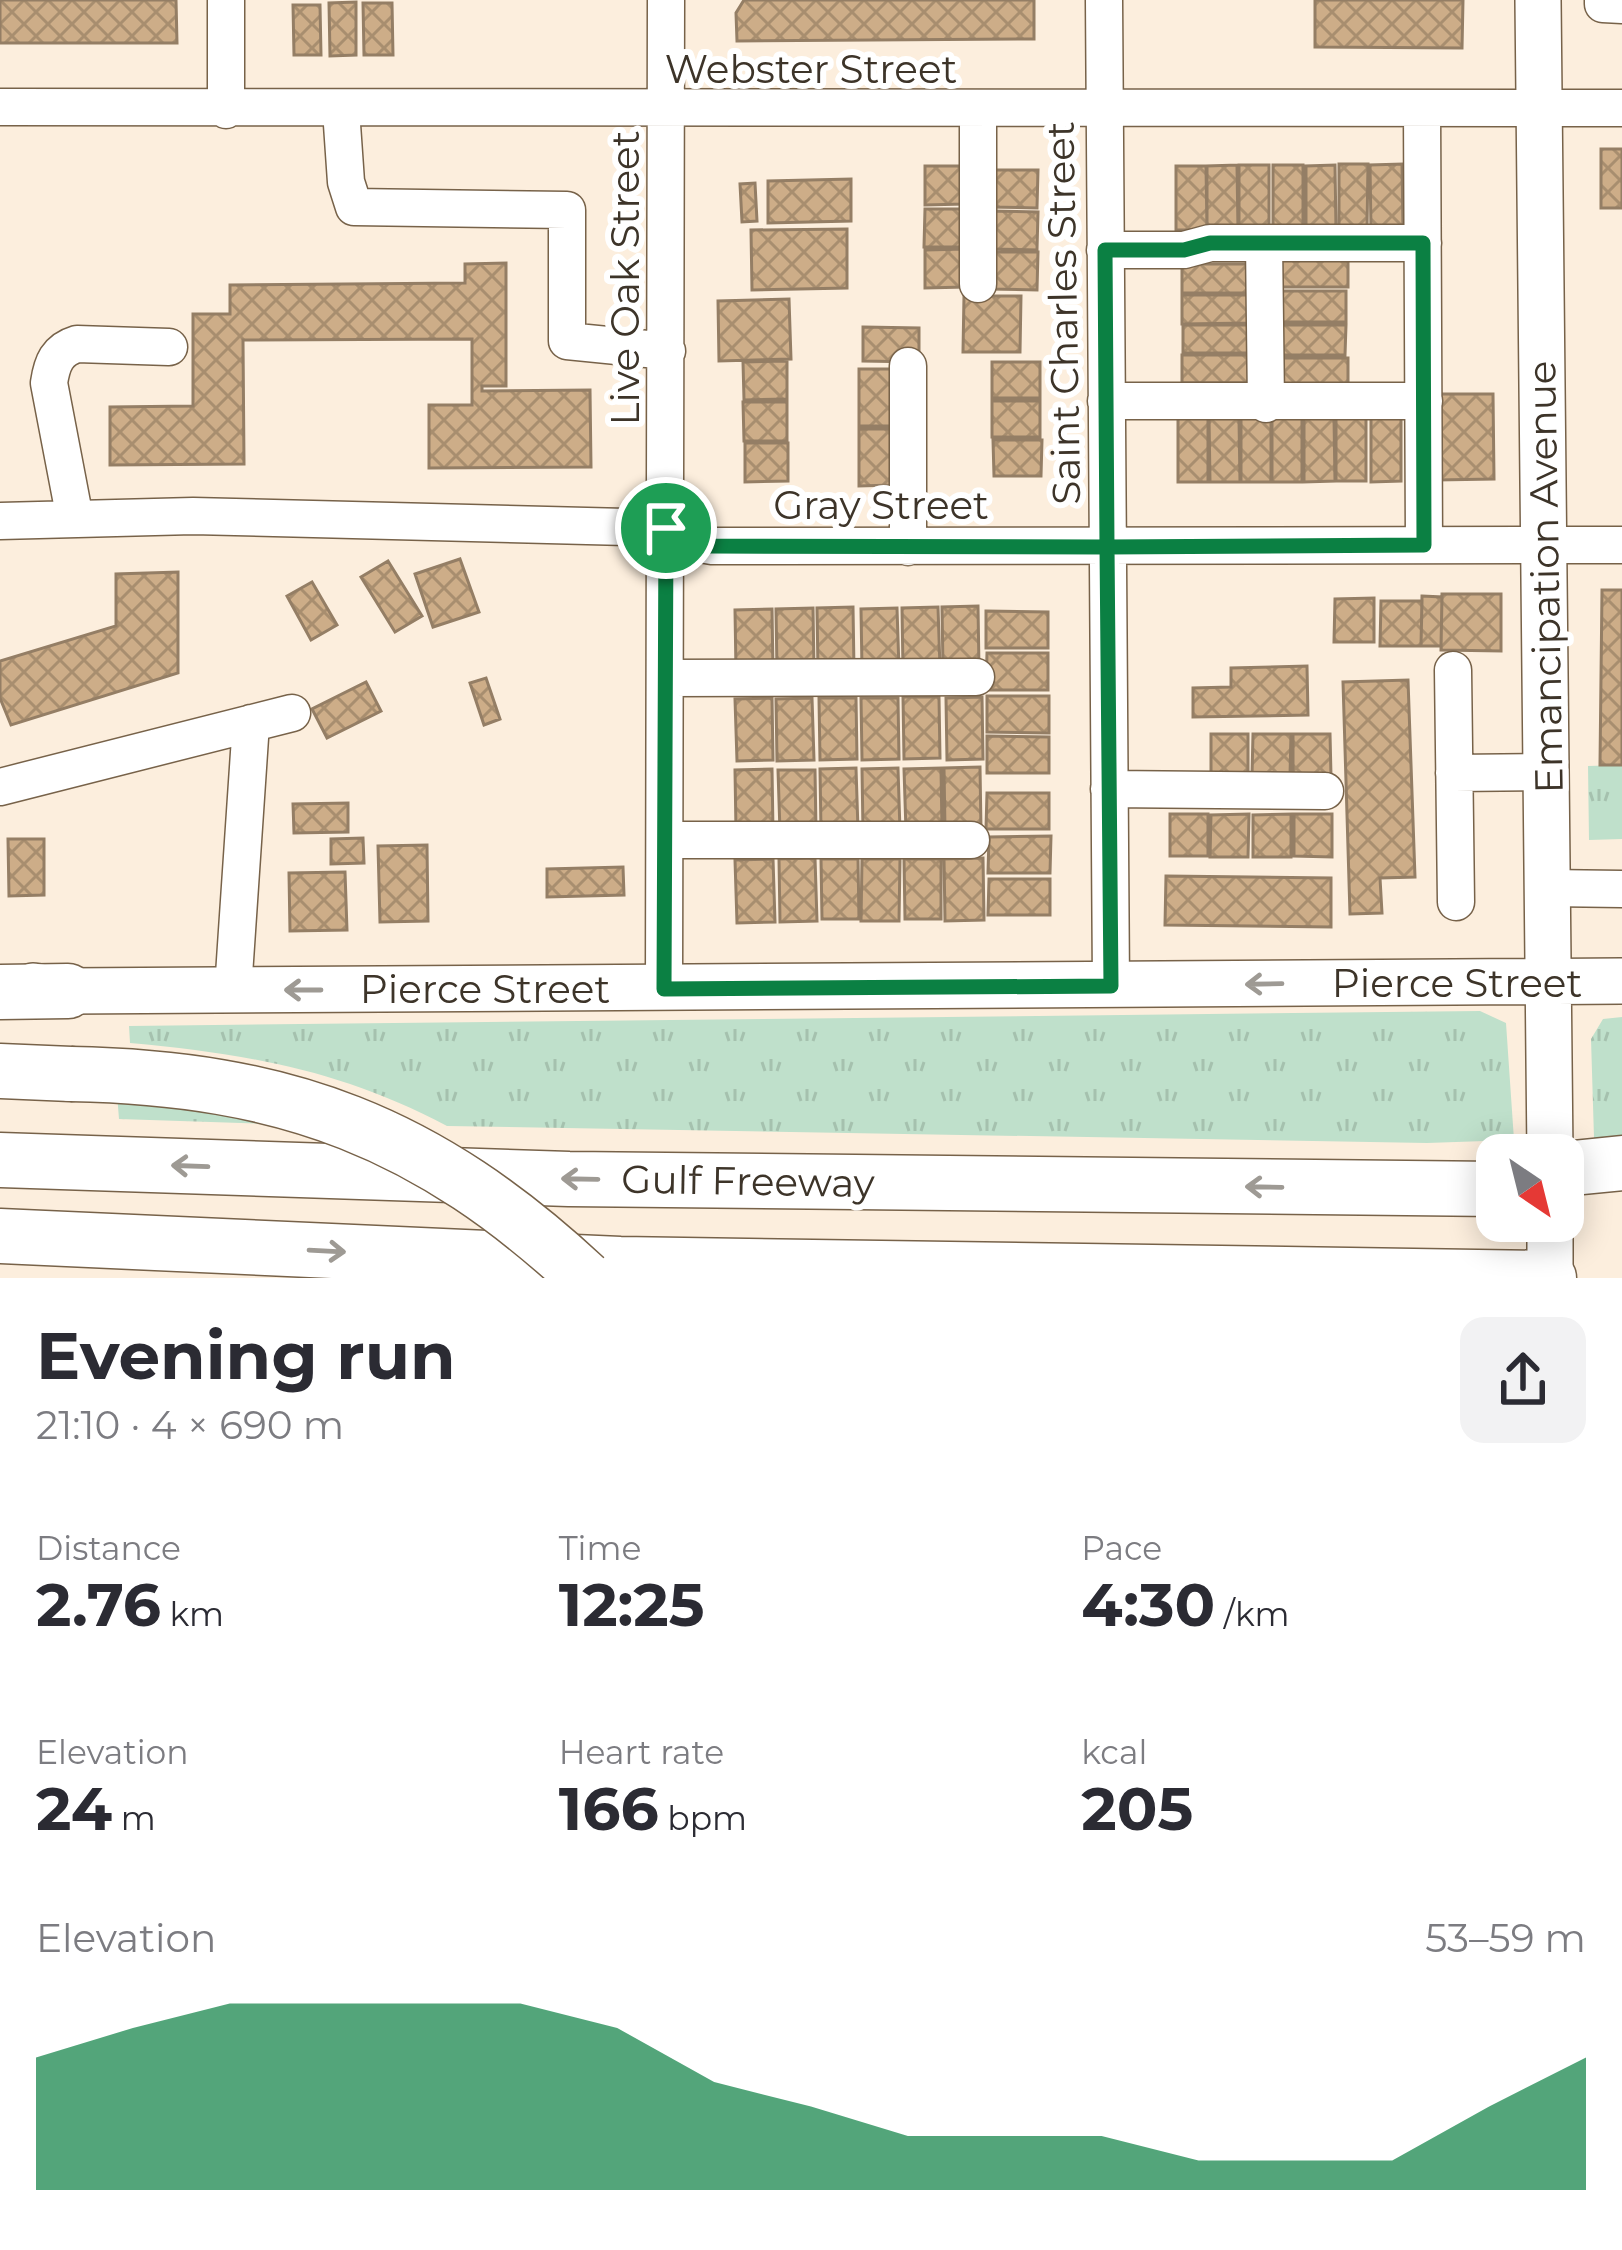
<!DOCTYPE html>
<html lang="en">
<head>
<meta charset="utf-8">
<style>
	body { margin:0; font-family:Montserrat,sans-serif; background:#f2f2f3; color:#2b2b33; height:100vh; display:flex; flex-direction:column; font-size:45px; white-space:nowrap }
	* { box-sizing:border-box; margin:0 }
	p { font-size:39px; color:#7c7c81 }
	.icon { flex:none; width:66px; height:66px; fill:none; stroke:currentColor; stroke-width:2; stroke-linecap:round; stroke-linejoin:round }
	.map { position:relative; height:1278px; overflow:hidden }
	.drawer { display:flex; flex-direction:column; background:#fff; flex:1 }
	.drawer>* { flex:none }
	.needle { width:78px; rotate:145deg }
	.tools { position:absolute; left:1476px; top:1134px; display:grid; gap:24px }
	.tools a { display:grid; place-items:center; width:108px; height:108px; border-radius:24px; background:#fff; box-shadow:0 6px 30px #0003; font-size:60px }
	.pin { position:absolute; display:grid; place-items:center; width:102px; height:102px; color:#fff; margin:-51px; border:6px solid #fff; border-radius:50%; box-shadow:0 3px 12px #0007 }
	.round { display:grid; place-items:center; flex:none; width:126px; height:126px; border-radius:24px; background:#f2f2f3 }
	.summary { display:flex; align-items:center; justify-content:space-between; height:204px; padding:0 36px }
	h1 { font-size:66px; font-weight:700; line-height:90px }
	.metrics { display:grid; grid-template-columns:repeat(3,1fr); gap:18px; height:204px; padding:12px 36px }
	.metrics div { display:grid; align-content:center }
	.metrics b { font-size:60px; font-weight:700 }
	.metrics small { font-size:33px; font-weight:400 }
	.metrics p { font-size:33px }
	.chart { height:336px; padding:24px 36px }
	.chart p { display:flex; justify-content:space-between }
	.chart svg { width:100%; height:216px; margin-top:12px; fill:#0b8043; opacity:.7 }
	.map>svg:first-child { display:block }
	.grass { fill:url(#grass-tufts) }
	.building { fill:url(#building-cross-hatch); stroke:#947e65; stroke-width:3 }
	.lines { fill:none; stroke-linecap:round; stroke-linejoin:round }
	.minor-casing { stroke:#776249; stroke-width:39 }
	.major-casing { stroke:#776249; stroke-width:48 }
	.highway-casing { stroke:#776249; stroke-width:57 }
	.minor { stroke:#fff; stroke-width:36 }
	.major { stroke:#fff; stroke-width:45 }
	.highway { stroke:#fff; stroke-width:54 }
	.highway-bridge-casing { stroke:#776249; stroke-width:57; stroke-linecap:butt }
	.highway-bridge { stroke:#fff; stroke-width:54 }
	.oneway { stroke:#9e9a94 }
	.route-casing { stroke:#fff; stroke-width:24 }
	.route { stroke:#0b8043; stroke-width:15 }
	.labels { text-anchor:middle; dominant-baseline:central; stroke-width:12; stroke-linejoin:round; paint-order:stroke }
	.street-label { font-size:39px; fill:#3d3429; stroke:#fff }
</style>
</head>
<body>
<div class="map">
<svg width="1622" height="1278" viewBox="0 0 1622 1278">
	<defs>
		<pattern id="grass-tufts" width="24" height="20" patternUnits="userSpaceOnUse" patternTransform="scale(3)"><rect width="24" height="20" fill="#bfe0cb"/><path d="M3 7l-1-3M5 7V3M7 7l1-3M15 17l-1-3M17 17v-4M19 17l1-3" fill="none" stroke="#a5c1ae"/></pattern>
		<pattern id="building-cross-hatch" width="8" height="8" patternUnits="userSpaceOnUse" patternTransform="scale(3)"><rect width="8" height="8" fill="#cdad88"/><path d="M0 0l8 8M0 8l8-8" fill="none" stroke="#a88e6f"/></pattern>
	</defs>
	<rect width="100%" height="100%" fill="#fceedd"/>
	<path class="grass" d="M 1622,765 L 1622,839 L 1589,840 L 1588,766 Z
		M 1480,1011 L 1506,1023 L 1514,1140 L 1427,1143 L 447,1126 C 341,1070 248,1054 130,1043 L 129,1026 Z
		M 1622,1017 L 1622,1136 L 1594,1138 L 1591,1039 L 1603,1019 Z
		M 117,1094 L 300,1125 L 119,1119 Z"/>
	<path class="building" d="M 0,0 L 176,0 L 177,43 L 0,43 Z
		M 744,0 L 1034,0 L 1034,39 L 737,41 L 736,13 Z
		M 1315,0 L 1463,0 L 1462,48 L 1315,47 Z
		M 356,2 L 356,55 L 330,56 L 329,3 Z
		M 363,3 L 392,3 L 393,55 L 364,55 Z
		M 293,5 L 320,5 L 321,55 L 294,55 Z
		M 1601,149 L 1622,149 L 1622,208 L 1601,208 Z
		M 1339,164 L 1368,164 L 1367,230 L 1339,230 Z
		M 1402,164 L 1403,230 L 1371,231 L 1370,165 Z
		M 1237,165 L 1238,230 L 1207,230 L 1207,166 Z
		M 1239,165 L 1269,165 L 1269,229 L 1239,229 Z
		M 1273,165 L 1303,165 L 1303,229 L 1273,230 Z
		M 1335,165 L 1336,230 L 1306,230 L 1306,166 Z
		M 925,166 L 964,166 L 964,204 L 925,205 Z
		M 1176,166 L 1206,166 L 1207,230 L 1176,230 Z
		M 991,170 L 1038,170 L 1037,208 L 990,207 Z
		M 851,179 L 851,221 L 768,223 L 768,181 Z
		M 755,183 L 757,221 L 742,222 L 740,184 Z
		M 925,209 L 964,209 L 964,247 L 924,247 Z
		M 991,211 L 1038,212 L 1037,250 L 990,249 Z
		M 847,229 L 847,288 L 752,290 L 751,230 Z
		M 965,249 L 965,287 L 925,288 L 925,250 Z
		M 991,252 L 1038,252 L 1037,290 L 990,289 Z
		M 1281,257 L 1348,257 L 1348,287 L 1281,287 Z
		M 506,263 L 506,386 L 482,386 L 482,391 L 590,390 L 591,467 L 429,468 L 429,405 L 472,405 L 472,339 L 243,340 L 244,464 L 110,465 L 110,407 L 193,406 L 193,314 L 230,314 L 230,285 L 465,283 L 465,264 Z
		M 1182,264 L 1250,264 L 1250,293 L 1182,293 Z
		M 1278,291 L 1346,291 L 1346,322 L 1278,322 Z
		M 1182,295 L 1250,295 L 1250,323 L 1182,324 Z
		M 964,296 L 1021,296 L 1020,352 L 963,352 Z
		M 789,299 L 791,359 L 719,361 L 718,301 Z
		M 1183,325 L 1251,325 L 1251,353 L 1183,353 Z
		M 1278,325 L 1346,325 L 1345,355 L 1278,355 Z
		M 863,327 L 919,328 L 919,362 L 863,361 Z
		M 1182,355 L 1250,355 L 1250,383 L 1182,383 Z
		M 1280,358 L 1348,358 L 1348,388 L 1280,388 Z
		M 787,361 L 787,399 L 744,400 L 743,362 Z
		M 992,362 L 1040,362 L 1040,398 L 992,398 Z
		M 859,369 L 893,369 L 893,426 L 859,426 Z
		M 1436,394 L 1493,394 L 1494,479 L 1437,480 Z
		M 992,401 L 1040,401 L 1040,437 L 992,437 Z
		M 743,402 L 787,402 L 787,441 L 744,441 Z
		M 1302,417 L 1302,482 L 1272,482 L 1272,418 Z
		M 1334,417 L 1335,481 L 1304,482 L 1304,418 Z
		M 1336,417 L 1366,417 L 1366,481 L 1336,481 Z
		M 1371,417 L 1401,417 L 1401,481 L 1371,482 Z
		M 1178,418 L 1208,418 L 1208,482 L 1178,482 Z
		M 1209,418 L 1239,418 L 1240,482 L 1210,482 Z
		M 1241,418 L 1271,418 L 1271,482 L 1241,482 Z
		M 859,429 L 893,429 L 893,485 L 859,486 Z
		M 993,440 L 1042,440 L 1041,476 L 994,476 Z
		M 745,443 L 788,443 L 788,481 L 745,482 Z
		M 460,559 L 479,612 L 433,627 L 415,574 Z
		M 388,561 L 422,616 L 395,632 L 361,577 Z
		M 178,572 L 178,673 L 11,725 L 0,698 L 0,661 L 116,626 L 116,574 Z
		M 312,582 L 337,625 L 311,640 L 287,596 Z
		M 1602,590 L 1622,590 L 1622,765 L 1600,765 Z
		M 1442,594 L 1501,594 L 1501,651 L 1441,650 Z
		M 1422,596 L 1442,597 L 1441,646 L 1421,646 Z
		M 1374,598 L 1374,642 L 1334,642 L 1335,599 Z
		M 1381,601 L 1422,601 L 1421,646 L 1380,646 Z
		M 978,606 L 979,668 L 943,669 L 942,607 Z
		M 853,607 L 854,669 L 818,670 L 817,608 Z
		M 938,607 L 940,668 L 903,669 L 902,608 Z
		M 813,608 L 814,670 L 777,671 L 776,609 Z
		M 897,608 L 899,669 L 862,670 L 861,609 Z
		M 772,609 L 773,671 L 736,671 L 735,610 Z
		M 986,611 L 1048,612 L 1048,648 L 986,648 Z
		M 987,653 L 1048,653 L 1048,690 L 986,690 Z
		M 1307,666 L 1308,715 L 1193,717 L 1193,688 L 1231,687 L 1231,668 Z
		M 486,678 L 500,719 L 484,725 L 470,683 Z
		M 1408,680 L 1415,877 L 1380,878 L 1382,913 L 1350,914 L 1343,682 Z
		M 366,682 L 381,711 L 327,738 L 312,709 Z
		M 987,696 L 1049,696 L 1049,733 L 987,732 Z
		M 903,697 L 939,697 L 940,758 L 904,759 Z
		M 982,697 L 983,759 L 947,760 L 946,698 Z
		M 772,698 L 773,760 L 737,761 L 735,699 Z
		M 812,698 L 814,760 L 777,761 L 776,699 Z
		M 819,698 L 856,698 L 857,759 L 820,760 Z
		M 861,698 L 898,698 L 899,759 L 862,760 Z
		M 1211,734 L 1248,734 L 1248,776 L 1211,776 Z
		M 1253,734 L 1291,734 L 1290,776 L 1252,776 Z
		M 1293,734 L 1330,734 L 1331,776 L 1293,777 Z
		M 987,736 L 1049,737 L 1049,773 L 987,773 Z
		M 980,767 L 981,829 L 945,830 L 944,768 Z
		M 856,768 L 858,830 L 821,831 L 820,769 Z
		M 898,768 L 900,831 L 863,831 L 862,769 Z
		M 941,768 L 942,830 L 906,831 L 904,769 Z
		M 772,769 L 773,831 L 736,831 L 735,770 Z
		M 778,770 L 815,770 L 816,831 L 780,832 Z
		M 987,793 L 1049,793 L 1049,829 L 986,829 Z
		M 348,803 L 348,832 L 294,833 L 293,804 Z
		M 1170,814 L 1208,814 L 1208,856 L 1170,856 Z
		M 1249,814 L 1248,857 L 1210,857 L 1211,815 Z
		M 1291,814 L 1291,857 L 1253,857 L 1253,815 Z
		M 1294,814 L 1332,814 L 1332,857 L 1294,856 Z
		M 1051,836 L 1050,873 L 988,873 L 989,837 Z
		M 363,838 L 364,863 L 331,864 L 331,839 Z
		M 8,839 L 44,839 L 44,895 L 9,896 Z
		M 427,845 L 428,921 L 380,922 L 378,846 Z
		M 815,858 L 817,921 L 780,922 L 779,859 Z
		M 983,858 L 984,920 L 945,921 L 944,859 Z
		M 773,859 L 775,922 L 737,923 L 735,860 Z
		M 821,859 L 858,859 L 859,919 L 822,919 Z
		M 862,859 L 900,859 L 899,921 L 861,921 Z
		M 904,859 L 941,859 L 941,919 L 905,919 Z
		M 623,867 L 624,895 L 547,897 L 547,869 Z
		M 345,872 L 347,930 L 290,931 L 289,873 Z
		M 1166,876 L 1331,878 L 1331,927 L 1165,925 Z
		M 989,879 L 1050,879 L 1050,915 L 988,915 Z"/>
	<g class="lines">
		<g class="minor-casing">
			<path id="minor" d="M 226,0 L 226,110
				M 1104,0 L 1111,986
				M 1603,0 L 1603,4 L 1622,5
				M 0,107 L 1622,108
				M 1422,109 L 1424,545
				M 341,110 L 346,182 L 354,207 L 567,210 L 567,341 L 667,351
				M 1264,243 L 1266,404
				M 1105,250 L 1184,250 L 1210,243 L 1423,243
				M 978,284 L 978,111
				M 1106,401 L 1424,401
				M 75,519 L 49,383 C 52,363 57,350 77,344 L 169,347
				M 0,521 L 193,516 L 666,528 L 688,542 L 712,546 L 1622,545
				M 908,547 L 908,366
				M 1453,670 L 1456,902
				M 665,678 L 976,677
				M 1454,773 L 1548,772
				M 0,787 L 292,713
				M 1109,789 L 1325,791
				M 665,840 L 971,840
				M 1548,888 L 1622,889
				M 664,989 L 666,0
				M 233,990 L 251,723"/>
		</g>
		<g class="major-casing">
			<path id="major" d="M 1538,0 L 1550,1155
				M 33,986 L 68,991 L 1622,981
				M 1550,1221 L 1550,1278"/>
		</g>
		<g class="highway-casing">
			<path id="highway" d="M 0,992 L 68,991
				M 0,1071 L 71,1074
				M 0,1160 L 569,1179 L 1497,1189
				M 1563,1169 L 1622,1163
				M 0,1236 L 620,1264 L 1549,1278"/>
		</g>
		<use href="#minor" class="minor"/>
		<use href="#major" class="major"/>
		<use href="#highway" class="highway"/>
		<g class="highway-bridge-casing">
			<path id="highway-bridge" d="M 71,1074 C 286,1078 428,1132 585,1278"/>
		</g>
		<use href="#highway-bridge" class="highway-bridge"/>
	</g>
	<defs><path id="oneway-shaft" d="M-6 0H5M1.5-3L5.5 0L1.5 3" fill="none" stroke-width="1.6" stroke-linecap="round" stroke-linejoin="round" transform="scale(3)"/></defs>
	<g class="oneway">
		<use href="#oneway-shaft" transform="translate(1264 984) rotate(179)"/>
		<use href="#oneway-shaft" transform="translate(303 990) rotate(180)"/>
		<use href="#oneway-shaft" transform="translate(190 1166) rotate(-178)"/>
		<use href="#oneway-shaft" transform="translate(580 1179) rotate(-179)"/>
		<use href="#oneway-shaft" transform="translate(1264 1187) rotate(-179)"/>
		<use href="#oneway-shaft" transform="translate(327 1251) rotate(3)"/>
	</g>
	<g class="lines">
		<g class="route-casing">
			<path id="route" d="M 666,528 L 664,989 L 1111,986 L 1107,547 L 1424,545 L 1423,243 L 1210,243 L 1184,250 L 1105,250 L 1107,547 L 712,546 L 688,542 L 666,528"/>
		</g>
		<use href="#route" class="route"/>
	</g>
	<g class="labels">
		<g class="street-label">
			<text x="811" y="69">Webster Street</text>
			<text transform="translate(625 278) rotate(-90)">Live Oak Street</text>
			<text transform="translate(1063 313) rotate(-91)">Saint Charles Street</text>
			<text x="881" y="505">Gray Street</text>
			<text transform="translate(1545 577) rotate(-91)">Emancipation Avenue</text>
			<text x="1457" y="983">Pierce Street</text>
			<text x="485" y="989">Pierce Street</text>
			<text transform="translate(748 1181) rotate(1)">Gulf Freeway</text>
		</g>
	</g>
</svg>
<div class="tools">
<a><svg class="needle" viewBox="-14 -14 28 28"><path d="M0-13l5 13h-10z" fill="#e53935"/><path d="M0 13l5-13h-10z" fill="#7c7c81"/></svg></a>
</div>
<div class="pin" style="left:666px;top:528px;background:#1e9e55"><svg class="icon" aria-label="arrive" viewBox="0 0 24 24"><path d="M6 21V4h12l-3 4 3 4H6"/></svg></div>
</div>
<section class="drawer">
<div class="summary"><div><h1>Evening run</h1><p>21:10 · 4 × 690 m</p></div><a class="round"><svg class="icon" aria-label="share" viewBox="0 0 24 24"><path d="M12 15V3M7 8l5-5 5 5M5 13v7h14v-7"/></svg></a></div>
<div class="metrics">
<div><p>Distance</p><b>2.76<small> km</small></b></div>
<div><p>Time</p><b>12:25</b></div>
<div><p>Pace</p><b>4:30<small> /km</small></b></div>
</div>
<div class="metrics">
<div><p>Elevation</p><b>24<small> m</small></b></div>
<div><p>Heart rate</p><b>166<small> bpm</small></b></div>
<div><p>kcal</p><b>205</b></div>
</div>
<div class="chart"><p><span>Elevation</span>53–59 m</p>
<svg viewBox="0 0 160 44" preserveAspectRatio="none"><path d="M0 44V17L10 11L20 6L30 6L40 6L50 6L60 11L70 22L80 27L90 33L100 33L110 33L120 38L130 38L140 38L150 27L160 17V44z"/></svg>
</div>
</section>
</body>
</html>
